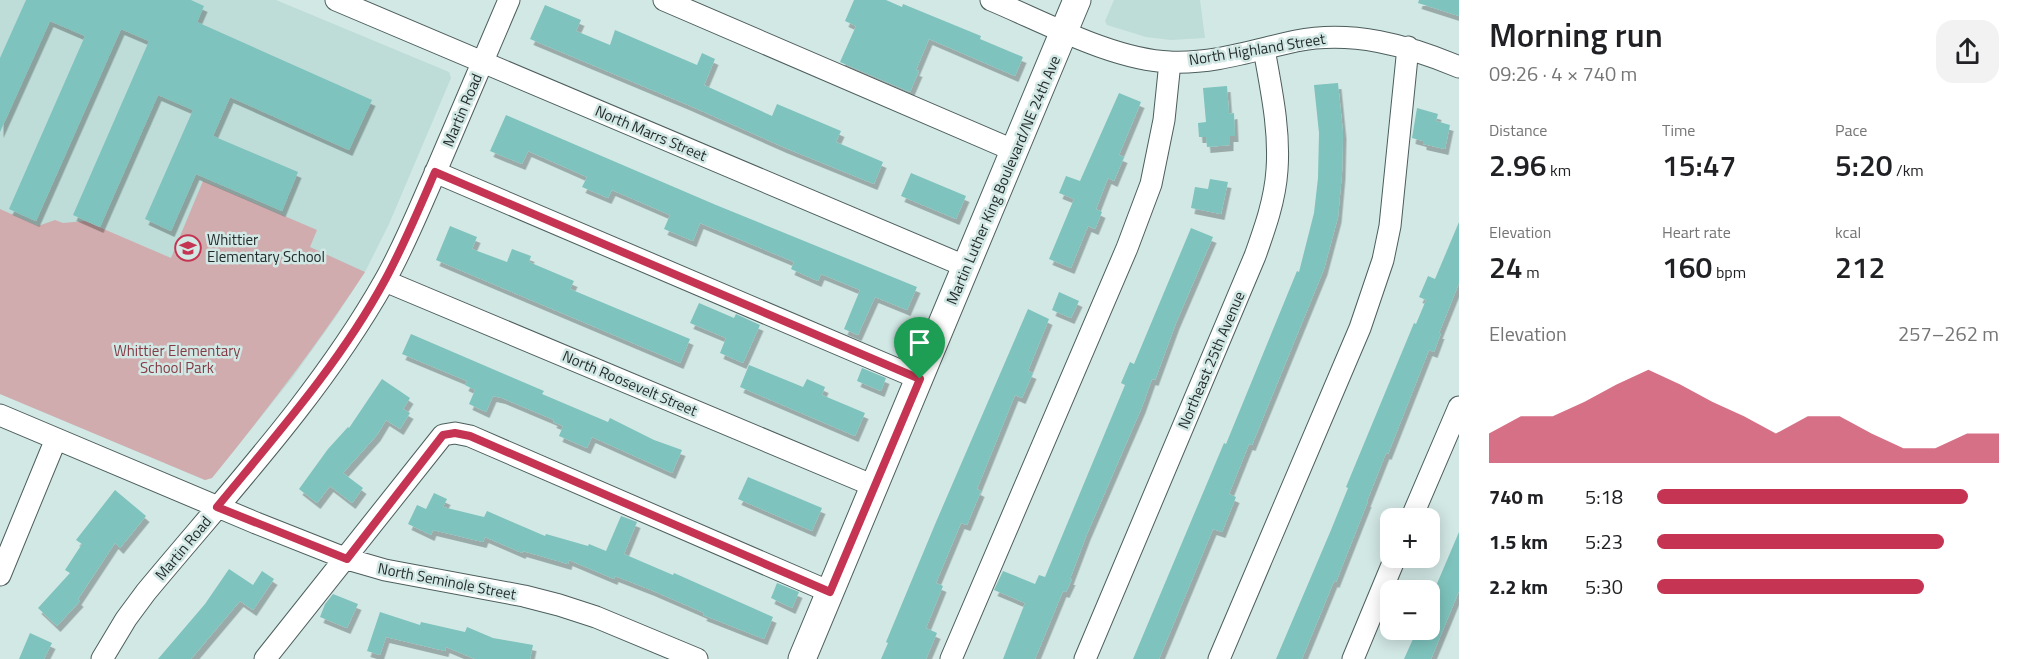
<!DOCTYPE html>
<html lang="en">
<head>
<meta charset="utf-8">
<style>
	body { margin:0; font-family:"Titillium Web",sans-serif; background:#f2f2f2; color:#202124; height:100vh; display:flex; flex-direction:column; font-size:22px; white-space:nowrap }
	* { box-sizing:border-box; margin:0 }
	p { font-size:20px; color:#757577 }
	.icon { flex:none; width:33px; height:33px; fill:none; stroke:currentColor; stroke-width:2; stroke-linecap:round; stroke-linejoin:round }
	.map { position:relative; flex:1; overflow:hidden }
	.drawer { display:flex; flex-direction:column; background:#fff; width:570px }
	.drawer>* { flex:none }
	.controls { position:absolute; left:1380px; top:508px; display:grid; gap:12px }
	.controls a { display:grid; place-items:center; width:60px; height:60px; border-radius:12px; background:#fff; box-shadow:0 3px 15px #0003; font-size:30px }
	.pin { position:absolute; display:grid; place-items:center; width:51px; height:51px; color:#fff; margin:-62px -26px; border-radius:50% 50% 50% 0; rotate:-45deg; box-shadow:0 0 6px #0007 }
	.pin .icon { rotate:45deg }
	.round { display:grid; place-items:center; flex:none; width:63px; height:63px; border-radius:18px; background:#f2f2f2 }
	.overview { display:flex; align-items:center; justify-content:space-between; height:102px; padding:0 30px }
	h1 { font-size:33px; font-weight:600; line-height:45px }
	.figures { display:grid; grid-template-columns:repeat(3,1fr); gap:9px; height:102px; padding:6px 30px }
	.figures div { display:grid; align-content:center }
	.figures b { font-size:30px; font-weight:600 }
	.figures small { font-size:16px; font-weight:400 }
	.figures p { font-size:16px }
	.chart { height:168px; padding:12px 30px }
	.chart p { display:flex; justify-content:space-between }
	.chart svg { width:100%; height:108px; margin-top:6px; fill:#c53553; opacity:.7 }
	ul { padding:0 30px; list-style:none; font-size:20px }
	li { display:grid; grid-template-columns:96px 72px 1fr; align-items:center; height:45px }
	li i { height:15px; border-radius:8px; background:#c53553 }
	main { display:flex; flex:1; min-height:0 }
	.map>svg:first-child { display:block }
	.built { fill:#bedcd8 }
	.green { fill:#d0acae }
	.building { fill:#7ec3bd; filter:url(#shadow) }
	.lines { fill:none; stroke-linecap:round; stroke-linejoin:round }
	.minor-casing { stroke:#4c5e5c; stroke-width:23 }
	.major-casing { stroke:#4c5e5c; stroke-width:29 }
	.minor { stroke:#fff; stroke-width:21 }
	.major { stroke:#fff; stroke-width:27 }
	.route-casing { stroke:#fff; stroke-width:12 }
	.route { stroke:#c53553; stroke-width:8 }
	.labels { text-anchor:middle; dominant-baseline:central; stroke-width:5; stroke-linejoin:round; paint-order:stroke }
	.street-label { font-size:15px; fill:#242c2b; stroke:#d2e8e5 }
	.poi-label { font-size:15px; fill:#242c2b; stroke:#d2e8e5; text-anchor:start }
	.park-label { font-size:15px; fill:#843b45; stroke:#d2e8e5 }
</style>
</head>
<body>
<main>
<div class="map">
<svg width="1459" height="659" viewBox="0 0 1459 659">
	<defs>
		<filter id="shadow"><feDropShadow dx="3.5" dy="6" stdDeviation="0" flood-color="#0004"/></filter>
	</defs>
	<rect width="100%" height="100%" fill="#d2e8e5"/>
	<path class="built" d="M 0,0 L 276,0 L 449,72 L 451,78 L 389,224 L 365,272 L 335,318 L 293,377 L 212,478 L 205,480 L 0,394 Z
		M 1114,0 L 1200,0 L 1205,38 L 1171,40 L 1146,37 L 1107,25 L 1105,21 Z"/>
	<path class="green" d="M 203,181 L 317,230 L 310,247 L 365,272 C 318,344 266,411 212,478 L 205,480 L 0,394 L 0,209 L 38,226 L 55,220 L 63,223 L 85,221 L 171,258 Z"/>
	<path class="building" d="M 26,0 L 191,0 L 204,6 L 197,22 L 372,100 L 349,150 L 230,97 L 213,136 L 298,172 L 282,211 L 196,174 L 171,231 L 145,219 L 193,110 L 158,95 L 100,227 L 73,215 L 149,41 L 121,29 L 36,221 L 9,209 L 85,36 L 50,21 L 0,132 L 0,58 Z
		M 854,0 L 886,0 L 902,7 L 903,4 L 981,36 L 980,39 L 1023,57 L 1015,76 L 929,39 L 916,70 L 919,71 L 910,92 L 840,62 L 856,26 L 845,21 Z
		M 1419,0 L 1459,0 L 1459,16 L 1418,3 Z
		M 545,5 L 581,20 L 576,31 L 610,45 L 615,30 L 697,65 L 702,53 L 715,59 L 704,85 L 772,116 L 777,104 L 841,131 L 836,142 L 883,162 L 874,184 L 783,147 L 688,105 L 530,39 Z
		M 1338,83 L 1343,133 L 1342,173 L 1338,217 L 1324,269 L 1252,445 L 1249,444 L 1229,494 L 1236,497 L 1222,532 L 1213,529 L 1159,659 L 1133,659 L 1224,443 L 1226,444 L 1297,271 L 1299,272 L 1314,213 L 1318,178 L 1319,133 L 1314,85 Z
		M 1227,86 L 1229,114 L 1234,113 L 1235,136 L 1230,136 L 1230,145 L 1207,147 L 1206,137 L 1199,137 L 1198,123 L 1206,122 L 1203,88 Z
		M 1119,93 L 1141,102 L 1119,155 L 1124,157 L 1114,181 L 1108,178 L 1096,209 L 1102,212 L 1095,229 L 1088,226 L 1071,268 L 1049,259 L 1074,199 L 1059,193 L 1066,176 L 1080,181 Z
		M 1417,108 L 1438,114 L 1436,121 L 1450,125 L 1445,149 L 1423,144 L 1423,141 L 1412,138 Z
		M 506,115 L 716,205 L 917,287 L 907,310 L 875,297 L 858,335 L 844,329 L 860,290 L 821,274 L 818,281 L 791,269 L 794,262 L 700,223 L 693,241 L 664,229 L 670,215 L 612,190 L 608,198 L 582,187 L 587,177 L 528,151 L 522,164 L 490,151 Z
		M 911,173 L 966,196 L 956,219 L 901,196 Z
		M 1210,179 L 1228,182 L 1221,214 L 1191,208 L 1195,187 L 1208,189 Z
		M 1459,222 L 1459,283 L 1439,333 L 1441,333 L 1434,352 L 1429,350 L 1388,454 L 1386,453 L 1367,501 L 1368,501 L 1336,582 L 1334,581 L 1302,659 L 1276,659 L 1331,530 L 1348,488 L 1346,487 L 1414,323 L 1416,324 L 1426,300 L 1419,297 L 1428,276 L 1435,279 Z
		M 450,226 L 477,237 L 472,249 L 507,262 L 512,249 L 531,256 L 529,262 L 574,281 L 570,289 L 690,339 L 680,363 L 436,260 Z
		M 1191,228 L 1213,237 L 1176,323 L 1155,380 L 1152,379 L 1142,407 L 1087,534 L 1070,579 L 1072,579 L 1066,592 L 1063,591 L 1035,659 L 1003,659 L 1025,603 L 994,590 L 1003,571 L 1035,584 L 1039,575 L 1045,577 L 1125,385 L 1121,383 L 1130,362 L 1134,364 Z
		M 1059,292 L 1079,301 L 1071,318 L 1052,310 Z
		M 699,303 L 734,318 L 736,314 L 760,325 L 743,363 L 720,353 L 726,338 L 690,323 Z
		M 1028,309 L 1049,319 L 1028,371 L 1033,373 L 1022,398 L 1015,395 L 977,489 L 981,491 L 967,525 L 961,523 L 936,583 L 943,586 L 926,628 L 937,633 L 926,659 L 881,659 L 888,643 L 886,642 L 936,522 Z
		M 411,334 L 544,391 L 542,394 L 608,422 L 610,418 L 654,440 L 682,450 L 672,473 L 592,437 L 587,448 L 559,436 L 563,426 L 553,422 L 554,420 L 502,398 L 493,396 L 486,412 L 469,404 L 475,390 L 465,385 L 467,381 L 402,354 Z
		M 749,365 L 803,387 L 807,379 L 825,387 L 822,395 L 865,413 L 855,436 L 740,387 Z
		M 862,368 L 886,378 L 881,391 L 857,381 Z
		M 382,379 L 410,398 L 403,409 L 410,413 L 400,429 L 386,420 L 377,435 L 343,473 L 363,488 L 352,503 L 330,486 L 317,503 L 299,489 L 328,449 L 348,427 L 349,428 Z
		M 748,477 L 822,508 L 812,531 L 738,499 Z
		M 115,490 L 146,516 L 120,548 L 115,543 L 78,599 L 80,601 L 57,626 L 38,608 L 70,573 L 65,570 L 82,544 L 76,540 Z
		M 434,493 L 447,499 L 443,507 L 484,517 L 487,511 L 545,536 L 546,534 L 588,546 L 589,544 L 606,551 L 621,516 L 637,522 L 624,554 L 673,575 L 674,573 L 773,617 L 764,639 L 703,615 L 704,613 L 651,590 L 615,576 L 614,579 L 569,560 L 568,564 L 523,551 L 522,553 L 485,537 L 483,542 L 433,530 L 431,535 L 408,524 L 417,505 L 426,509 Z
		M 1459,532 L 1459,591 L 1431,659 L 1404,659 L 1417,630 L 1430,630 L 1430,600 Z
		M 229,569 L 253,585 L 262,571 L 274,579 L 253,610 L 240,601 L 191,659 L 158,659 L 205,604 Z
		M 777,583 L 799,592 L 792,608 L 771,598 Z
		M 333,594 L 358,604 L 347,628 L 320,617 L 325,604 Z
		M 380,612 L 420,625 L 421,622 L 465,632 L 467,627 L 493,638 L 533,645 L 530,659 L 475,659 L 446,647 L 445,651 L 386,637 L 380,655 L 367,651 Z
		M 30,633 L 52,643 L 44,659 L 19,659 Z"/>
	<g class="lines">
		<g class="minor-casing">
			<path id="minor" d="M 336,0 L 967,267
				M 664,0 L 1015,151
				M 991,0 C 1044,22 1113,60 1170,62 C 1214,64 1254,50 1296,41 C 1352,30 1407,45 1459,67
				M 435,172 L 920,379
				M 385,281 L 874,486
				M 0,415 L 256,523 L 347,559 L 385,570 L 524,596 L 559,605 L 596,617 L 697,659
				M 1411,519 L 1459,407
				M 0,575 L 56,439
				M 102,659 L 126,619 L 146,592 C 229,492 320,395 384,282 C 404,247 419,209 436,171 C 460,114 485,57 509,0
				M 265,659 L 443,435 L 455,433 L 470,436 L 830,592
				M 951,659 L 1127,248 L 1151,184 L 1164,120 L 1170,62
				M 1085,659 L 1255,256 C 1265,228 1275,200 1277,170 C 1280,129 1271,89 1264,49
				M 1219,659 L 1360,328 L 1383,260 L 1390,226 L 1408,47
				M 1353,659 L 1395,558"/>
		</g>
		<g class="major-casing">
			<path id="major" d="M 802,659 L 1077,0"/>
		</g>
		<use href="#minor" class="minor"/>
		<use href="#major" class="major"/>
	</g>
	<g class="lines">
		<g class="route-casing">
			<path id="route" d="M 435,172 L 920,379 L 830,592 L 470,436 L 455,433 L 443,435 L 347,559 L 217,507 C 277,434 340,363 385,280 C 404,245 419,209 435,172 Z"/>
		</g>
		<use href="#route" class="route"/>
	</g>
	<defs>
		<g id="school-ring" transform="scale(1.35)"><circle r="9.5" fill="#d2e8e5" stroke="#c53553" stroke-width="1.5"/><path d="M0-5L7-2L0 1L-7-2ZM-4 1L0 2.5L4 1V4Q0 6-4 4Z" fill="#c53553"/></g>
	</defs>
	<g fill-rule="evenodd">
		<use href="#school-ring" x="188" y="248"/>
	</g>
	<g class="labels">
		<g class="street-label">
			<text transform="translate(1257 49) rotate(-9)">North Highland Street</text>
			<text transform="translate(462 110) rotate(-67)">Martin Road</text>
			<text transform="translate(651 133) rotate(23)">North Marrs Street</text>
			<text transform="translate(1003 180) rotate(-67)">Martin Luther King Boulevard/NE 24th Ave</text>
			<text transform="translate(1211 360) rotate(-67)">Northeast 25th Avenue</text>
			<text transform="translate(630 383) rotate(23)">North Roosevelt Street</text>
			<text transform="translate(183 548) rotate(-50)">Martin Road</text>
			<text transform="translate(447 581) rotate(11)">North Seminole Street</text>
		</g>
		<g class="poi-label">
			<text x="207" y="239">Whittier<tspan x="207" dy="17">Elementary School</tspan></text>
		</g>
		<g class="park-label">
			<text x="177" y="350">Whittier Elementary<tspan x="177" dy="17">School Park</tspan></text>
		</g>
	</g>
</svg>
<div class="controls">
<a>+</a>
<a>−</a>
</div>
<div class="pin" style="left:920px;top:379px;background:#1e9e55"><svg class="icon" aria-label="arrive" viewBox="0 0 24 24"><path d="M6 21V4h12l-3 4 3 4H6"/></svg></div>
</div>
<section class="drawer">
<div class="overview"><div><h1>Morning run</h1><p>09:26 · 4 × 740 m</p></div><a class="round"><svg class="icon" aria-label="share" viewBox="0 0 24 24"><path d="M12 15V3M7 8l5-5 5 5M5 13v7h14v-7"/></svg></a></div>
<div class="figures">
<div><p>Distance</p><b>2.96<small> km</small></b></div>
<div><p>Time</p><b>15:47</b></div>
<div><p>Pace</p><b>5:20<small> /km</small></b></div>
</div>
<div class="figures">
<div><p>Elevation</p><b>24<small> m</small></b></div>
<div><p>Heart rate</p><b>160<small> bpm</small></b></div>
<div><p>kcal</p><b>212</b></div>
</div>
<div class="chart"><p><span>Elevation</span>257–262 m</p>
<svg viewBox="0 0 160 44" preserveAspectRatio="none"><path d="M0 44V32L10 25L20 25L30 19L40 12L50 6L60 12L70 19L80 25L90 32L100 25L110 25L120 32L130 38L140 38L150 32L160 32V44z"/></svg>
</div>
<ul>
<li><b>740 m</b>5:18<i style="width:91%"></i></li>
<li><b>1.5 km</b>5:23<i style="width:84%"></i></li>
<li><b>2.2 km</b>5:30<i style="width:78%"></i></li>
</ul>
</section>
</main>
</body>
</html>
